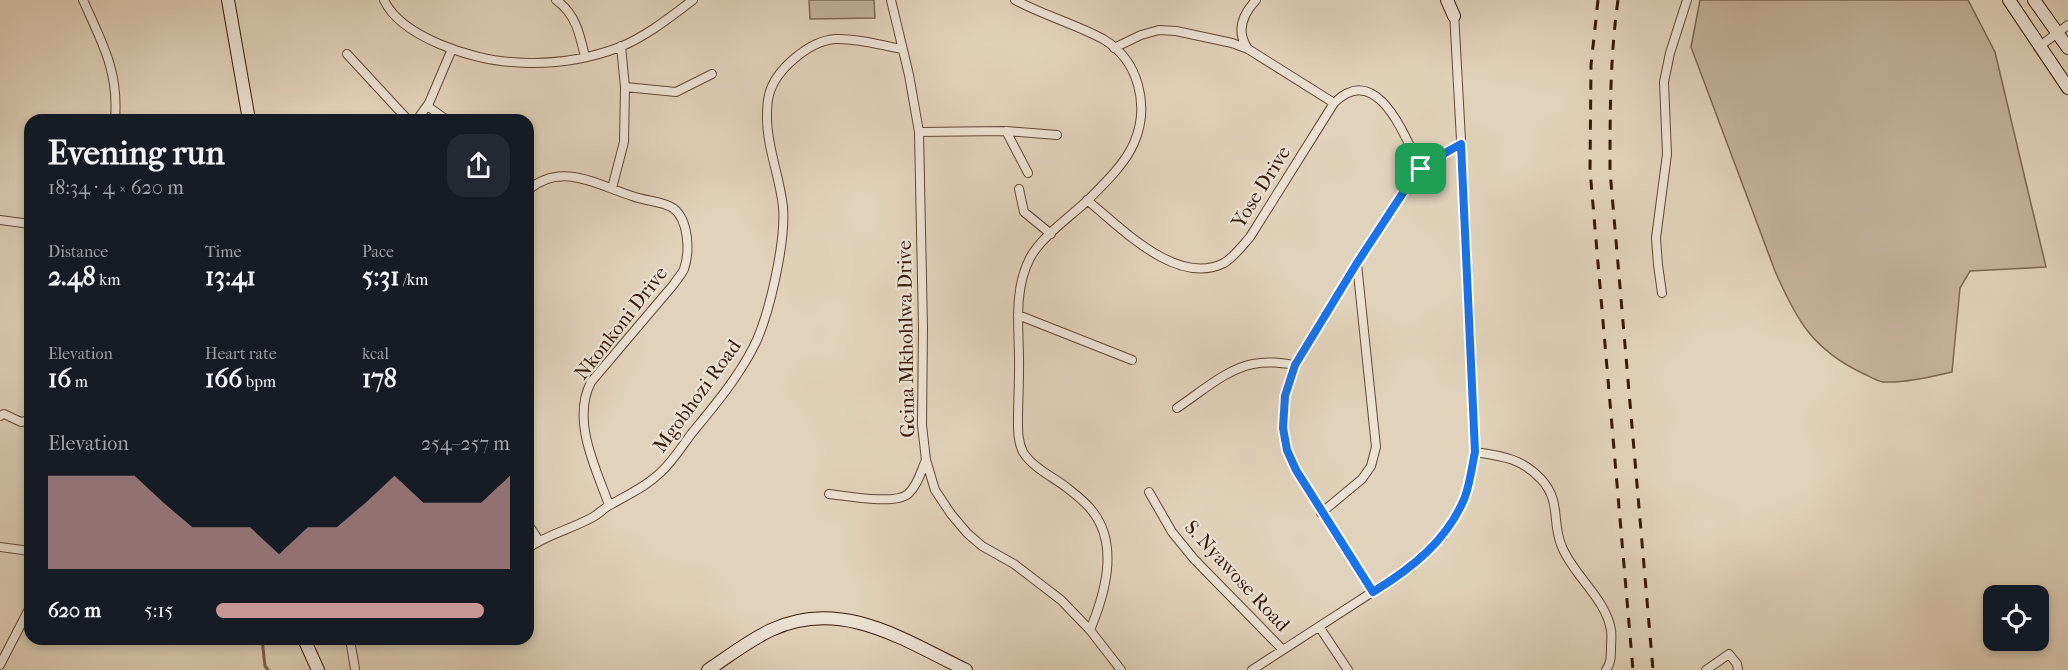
<!DOCTYPE html>
<html lang="en">
<head>
<meta charset="utf-8">
<style>
	body { margin:0; font-family:"IM FELL French Canon",serif; background:#242831; color:#f1f3f6; height:100vh; display:flex; flex-direction:column; font-size:22px; white-space:nowrap }
	* { box-sizing:border-box; margin:0 }
	p { font-size:20px; color:#9ea1a6 }
	.icon { flex:none; width:33px; height:33px; fill:none; stroke:currentColor; stroke-width:2; stroke-linecap:round; stroke-linejoin:round }
	.map { position:relative; flex:1; overflow:hidden }
	.details { position:absolute; left:24px; top:114px; width:510px; height:531px; display:flex; flex-direction:column; background:#171b24; border-radius:18px; box-shadow:0 3px 9px #0003 }
	.details>* { flex:none }
	.fabs { position:absolute; left:1983px; top:585px; display:grid; gap:12px }
	.fabs a { display:grid; place-items:center; width:66px; height:66px; border-radius:12px; background:#171b24; box-shadow:0 3px 9px #0003; font-size:30px }
	.pin { position:absolute; display:grid; place-items:center; width:51px; height:51px; color:#fff; margin:-26px; border-radius:12px; box-shadow:0 3px 9px #0006 }
	.round { display:grid; place-items:center; flex:none; width:63px; height:63px; border-radius:18px; background:#242831 }
	.headline { display:flex; align-items:center; justify-content:space-between; height:102px; padding:0 24px }
	h1 { font-size:33px; font-weight:800; line-height:45px }
	.figures { display:grid; grid-template-columns:repeat(3,1fr); gap:9px; height:102px; padding:6px 24px }
	.figures div { display:grid; align-content:center }
	.figures b { font-size:26px; font-weight:800 }
	.figures small { font-size:16px; font-weight:400 }
	.figures p { font-size:16px }
	.chart { height:168px; padding:12px 24px }
	.chart p { display:flex; justify-content:space-between }
	.chart svg { width:100%; height:108px; margin-top:6px; fill:#c59692; opacity:.7 }
	ul { padding:0 24px; list-style:none; font-size:20px }
	li { display:grid; grid-template-columns:96px 72px 1fr; align-items:center; height:45px }
	li i { height:15px; border-radius:8px; background:#c59692 }
	.map>svg:first-child { display:block }
	.green { fill:#c4b49c; stroke:#7d6852; stroke-width:1.5 }
	.lines { fill:none; stroke-linecap:round; stroke-linejoin:round }
	.stream { stroke:#7a644e; stroke-width:3 }
	.street-casing { stroke:#614934; stroke-width:10 }
	.secondary-casing { stroke:#361b07; stroke-width:14 }
	.street { stroke:#ece2d3; stroke-width:8 }
	.secondary { stroke:#ece2d3; stroke-width:12 }
	.rail { stroke:#361b07; stroke-width:3; stroke-dasharray:10 10; stroke-linecap:butt }
	.route-casing { stroke:#fff; stroke-width:12 }
	.route { stroke:#1a73e8; stroke-width:8 }
	.labels { text-anchor:middle; dominant-baseline:central; stroke-width:4.5; stroke-linejoin:round; paint-order:stroke }
	.street-label { font-size:20px; fill:#361b07; stroke:#ece2d3 }
</style>
</head>
<body>
<div class="map">
<svg width="2068" height="670" viewBox="0 0 2068 670">
	<rect width="100%" height="100%" fill="#e1d3bb"/>
	<filter id="stains"><feTurbulence type="fractalNoise" baseFrequency=".00333" numOctaves="4"/><feColorMatrix values="0 0 0 0 .2 0 0 0 0 .09 0 0 0 0 .02 0 0 0 .5 -.17"/></filter>
	<radialGradient id="worn" r=".72"><stop offset=".6" stop-color="#630" stop-opacity="0"/><stop offset="1" stop-color="#630" stop-opacity=".3"/></radialGradient>
	<path class="green" d="M 809,0 L 874,0 L 875,18 L 810,19 Z
		M 1700,0 L 1968,0 L 1995,52 L 2046,267 L 1970,271 L 1960,288 L 1952,372 C 1930,377 1905,383 1883,382 C 1876,381 1869,376 1862,373 C 1812,349 1796,319 1775,271 L 1691,47 Z"/>
	<g class="lines">
		<path class="stream" d="M 262,639 L 265,666 L 268,670"/>
		<g class="street-casing">
			<path id="street" d="M 83,0 C 102,43 119,71 115,120
				M 384,0 C 401,37 473,60 511,62 C 547,65 586,60 620,47 C 647,36 670,17 693,0
				M 556,0 C 576,14 580,35 585,57
				M 891,0 L 909,75 L 919,132 L 923,328 L 922,425 L 926,460 L 935,490 L 951,514 L 967,533 L 982,546 L 1014,564 L 1061,600 L 1090,630 L 1121,670
				M 1015,0 C 1043,15 1075,24 1103,39 C 1139,60 1150,106 1134,143 C 1125,164 1104,184 1088,200 C 1070,217 1042,236 1030,258 C 1012,293 1020,333 1019,371 C 1019,387 1018,404 1018,421 C 1018,432 1018,442 1023,452 C 1032,467 1053,477 1066,487 C 1075,494 1086,502 1093,512 C 1119,546 1105,594 1090,630
				M 2040,46 L 2068,25
				M 1114,48 L 1141,35 L 1159,30 L 1176,31 L 1232,43 L 1248,49 L 1334,103
				M 1248,49 C 1236,32 1242,15 1256,0
				M 347,54 L 408,120
				M 625,87 L 676,92 L 712,74
				M 427,106 L 447,120
				M 417,120 L 429,103 L 452,49
				M 1006,131 L 1028,173
				M 919,132 L 1006,131 L 1057,135
				M 612,188 L 624,142 L 625,87 L 621,46
				M 1019,189 L 1024,212 L 1051,234
				M 528,190 C 562,161 597,185 632,196 C 645,201 662,201 673,208 C 689,220 690,252 684,269 C 682,274 677,279 674,284 L 591,382 C 571,421 596,468 609,505
				M 1087,200 C 1120,227 1177,287 1224,263 C 1234,257 1242,246 1250,237 L 1334,103 C 1378,60 1405,138 1421,169
				M 0,220 L 30,224
				M 1662,293 L 1658,265 L 1656,238 L 1667,154 L 1664,82 L 1670,53 L 1687,0
				M 1018,315 L 1132,360
				M 1177,408 C 1200,393 1226,369 1253,364 C 1268,361 1281,363 1295,365
				M 0,416 L 4,414 L 21,422 L 30,420
				M 1475,452 C 1502,456 1521,458 1541,479 C 1562,502 1551,522 1562,547 C 1574,576 1606,599 1611,630 C 1612,636 1611,642 1611,648 C 1611,656 1611,663 1606,670
				M 1149,492 L 1172,532 L 1194,559 L 1283,650
				M 829,494 C 847,496 895,505 908,494 C 918,485 921,471 926,460
				M 1321,513 L 1362,479 L 1371,466 L 1376,447 L 1357,264
				M 528,524 L 539,541
				M 0,547 L 30,551
				M 528,548 C 548,534 572,529 593,517 C 600,513 605,507 612,504 C 629,494 647,486 661,472 C 673,461 682,446 692,433 C 714,406 737,379 753,348 C 769,318 786,241 783,207 C 780,177 767,148 767,118 C 767,111 767,102 769,95 C 775,70 809,41 835,39 C 857,38 880,45 902,49
				M 1373,592 L 1296,470 L 1287,450 L 1283,428 L 1285,396 L 1295,365 L 1357,263 L 1414,176 L 1429,162 L 1461,144
				M 1320,628 L 1348,670
				M 350,639 L 355,669
				M 0,665 L 30,607
				M 1252,670 L 1411,567 L 1442,537 L 1453,521 L 1466,495 L 1475,452 L 1474,419 L 1464,195 L 1454,12
				M 1706,670 L 1729,654 L 1737,664 L 1738,670"/>
		</g>
		<g class="secondary-casing">
			<path id="secondary" d="M 228,0 L 249,120
				M 1447,0 L 1454,16
				M 2009,0 L 2068,88
				M 2034,0 L 2068,48
				M 304,639 L 318,670
				M 708,670 C 729,656 748,641 771,630 C 841,597 904,640 966,670"/>
		</g>
		<use href="#street" class="street"/>
		<use href="#secondary" class="secondary"/>
		<path class="rail" d="M 1598,0 L 1591,65 L 1590,170 L 1633,670
			M 1618,0 C 1610,57 1610,114 1610,171 L 1653,670"/>
	</g>
	<g class="lines">
		<g class="route-casing">
			<path id="route" d="M 1461,144 L 1475,452 C 1472,466 1470,483 1465,497 C 1447,541 1412,568 1373,592 L 1296,470 L 1287,450 L 1283,428 L 1285,396 L 1295,365 L 1357,263 L 1414,176 L 1429,162 Z"/>
		</g>
		<use href="#route" class="route"/>
	</g>
	<g class="labels">
		<g class="street-label">
			<text transform="translate(1261 187) rotate(-58)">Yose Drive</text>
			<text transform="translate(621 323) rotate(-52)">Nkonkoni Drive</text>
			<text transform="translate(906 339) rotate(-91)">Gcina Mkhohlwa Drive</text>
			<text transform="translate(697 396) rotate(-54)">Mgobhozi Road</text>
			<text transform="translate(1237 576) rotate(47)">S. Nyawose Road</text>
		</g>
	</g>
	<rect width="100%" height="100%" filter="url(#stains)"/>
	<rect width="100%" height="100%" fill="url(#worn)"/>
</svg>
<div class="fabs">
<a><svg class="icon" aria-label="locate" viewBox="0 0 24 24"><circle cx="12" cy="12" r="6"/><path d="M12 2v4M12 18v4M2 12h4M18 12h4"/></svg></a>
</div>
<div class="pin" style="left:1421px;top:169px;background:#1e9e55"><svg class="icon" aria-label="arrive" viewBox="0 0 24 24"><path d="M6 21V4h12l-3 4 3 4H6"/></svg></div>
<section class="details">
<div class="headline"><div><h1>Evening run</h1><p>18:34 · 4 × 620 m</p></div><a class="round"><svg class="icon" aria-label="share" viewBox="0 0 24 24"><path d="M12 15V3M7 8l5-5 5 5M5 13v7h14v-7"/></svg></a></div>
<div class="figures">
<div><p>Distance</p><b>2.48<small> km</small></b></div>
<div><p>Time</p><b>13:41</b></div>
<div><p>Pace</p><b>5:31<small> /km</small></b></div>
</div>
<div class="figures">
<div><p>Elevation</p><b>16<small> m</small></b></div>
<div><p>Heart rate</p><b>166<small> bpm</small></b></div>
<div><p>kcal</p><b>178</b></div>
</div>
<div class="chart"><p><span>Elevation</span>254–257 m</p>
<svg viewBox="0 0 160 44" preserveAspectRatio="none"><path d="M0 44V6L10 6L20 6L30 6L40 17L50 27L60 27L70 27L80 38L90 27L100 27L110 17L120 6L130 17L140 17L150 17L160 6V44z"/></svg>
</div>
<ul>
<li><b>620 m</b>5:15<i style="width:91%"></i></li>
</ul>
</section>
</div>
</body>
</html>
